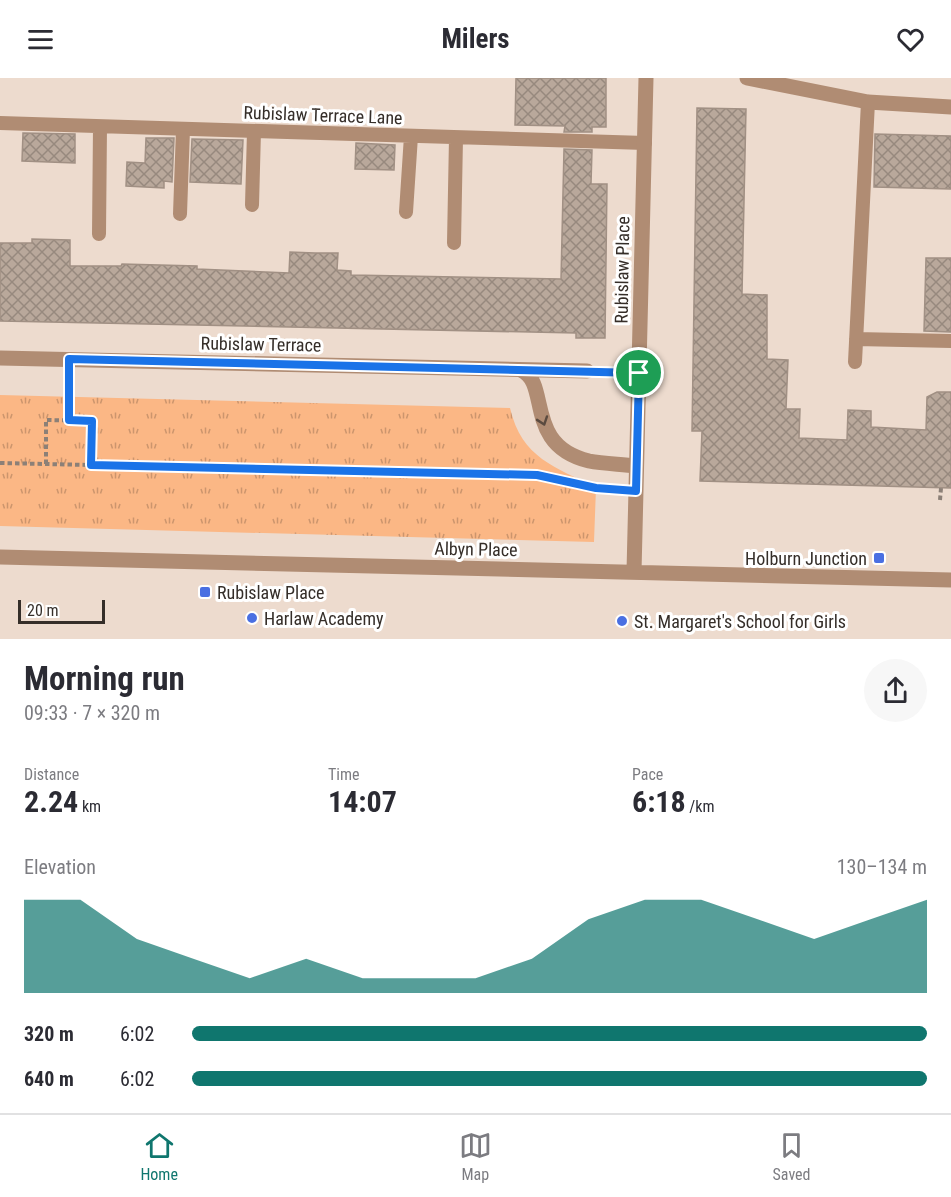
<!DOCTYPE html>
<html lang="en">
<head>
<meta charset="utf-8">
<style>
	body { margin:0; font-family:"Roboto Condensed",sans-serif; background:#f7f7f7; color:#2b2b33; height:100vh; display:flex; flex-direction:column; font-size:22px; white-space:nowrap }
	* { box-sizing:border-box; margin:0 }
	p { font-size:20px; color:#7c7c81 }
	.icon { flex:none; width:33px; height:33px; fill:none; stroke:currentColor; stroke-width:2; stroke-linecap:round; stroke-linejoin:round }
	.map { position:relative; height:561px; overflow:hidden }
	.sheet { display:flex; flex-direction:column; background:#fff; flex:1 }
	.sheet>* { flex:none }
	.scale { position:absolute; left:18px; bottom:15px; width:87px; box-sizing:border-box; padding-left:6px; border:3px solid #352e29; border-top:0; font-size:16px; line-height:21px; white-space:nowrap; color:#352e29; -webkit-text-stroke:4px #fff; paint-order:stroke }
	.pin { position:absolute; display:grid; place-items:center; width:51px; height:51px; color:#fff; margin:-26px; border:3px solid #fff; border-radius:50%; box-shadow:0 2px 6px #0007 }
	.round { display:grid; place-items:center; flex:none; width:63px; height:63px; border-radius:32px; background:#f7f7f7 }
	.head { display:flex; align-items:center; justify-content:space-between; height:102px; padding:0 24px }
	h1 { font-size:33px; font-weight:700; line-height:45px }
	.stats { display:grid; grid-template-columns:repeat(3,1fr); gap:9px; height:102px; padding:6px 24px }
	.stats div { display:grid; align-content:center }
	.stats b { font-size:30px; font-weight:700 }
	.stats small { font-size:16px; font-weight:400 }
	.stats p { font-size:16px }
	.chart { height:168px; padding:12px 24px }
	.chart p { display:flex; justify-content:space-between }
	.chart svg { width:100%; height:108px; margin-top:6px; fill:#0f766e; opacity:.7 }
	ul { padding:0 24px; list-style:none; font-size:20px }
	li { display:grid; grid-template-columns:96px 72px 1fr; align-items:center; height:45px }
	li i { height:15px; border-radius:8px; background:#0f766e }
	header { display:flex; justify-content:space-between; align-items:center; height:78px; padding:0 24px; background:#fff; font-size:27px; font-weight:700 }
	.tabs { display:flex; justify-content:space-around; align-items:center; height:84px; border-top:2px solid #e1e1e2; background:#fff; font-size:16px; color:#7c7c81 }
	.tabs a { display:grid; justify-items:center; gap:3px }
	.tabs .on { color:#0f766e }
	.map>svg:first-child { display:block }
	.grass { fill:url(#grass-tufts) }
	.building { fill:url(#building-cross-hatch); stroke:#a19084; stroke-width:1.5 }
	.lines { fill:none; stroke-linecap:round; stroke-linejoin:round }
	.path { stroke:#8c8077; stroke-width:4; stroke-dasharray:4.5 3; stroke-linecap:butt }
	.service { stroke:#b08c73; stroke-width:14 }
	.minor { stroke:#b08c73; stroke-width:15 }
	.tertiary { stroke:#b08c73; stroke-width:15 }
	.oneway { stroke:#5a4a3f }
	.route-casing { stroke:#fff; stroke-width:12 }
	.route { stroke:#1a73e8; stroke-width:8 }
	.poi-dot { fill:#4a6fe2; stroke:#fff; stroke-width:2 }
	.labels { text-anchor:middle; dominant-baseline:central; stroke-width:6; stroke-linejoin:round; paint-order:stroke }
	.street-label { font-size:18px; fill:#352e29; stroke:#fff }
	.poi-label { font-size:18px; fill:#352e29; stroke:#fff; text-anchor:start }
</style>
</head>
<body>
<header><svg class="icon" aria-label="menu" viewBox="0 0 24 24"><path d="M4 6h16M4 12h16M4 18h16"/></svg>Milers<svg class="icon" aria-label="heart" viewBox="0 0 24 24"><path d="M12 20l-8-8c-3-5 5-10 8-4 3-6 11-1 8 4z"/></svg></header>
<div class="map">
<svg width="951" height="561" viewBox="0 0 951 561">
	<defs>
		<pattern id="grass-tufts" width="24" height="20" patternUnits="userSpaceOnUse" patternTransform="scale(1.5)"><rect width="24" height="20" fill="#fbb785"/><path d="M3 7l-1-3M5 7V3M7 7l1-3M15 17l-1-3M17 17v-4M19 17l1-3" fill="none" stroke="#cc956d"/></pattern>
		<pattern id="building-cross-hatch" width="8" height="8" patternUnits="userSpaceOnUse" patternTransform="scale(1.5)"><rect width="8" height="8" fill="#b9a89b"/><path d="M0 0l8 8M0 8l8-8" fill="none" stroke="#97897e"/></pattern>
	</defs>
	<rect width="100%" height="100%" fill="#eddbce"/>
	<path class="grass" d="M 0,317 L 510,330 C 522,381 555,388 596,410 L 594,464 L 0,448 Z"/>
	<path class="building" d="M 516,0 L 606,0 L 606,49 L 592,49 L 592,54 L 564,54 L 565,48 L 515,47 Z
		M 697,30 L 746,31 L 742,216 L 767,217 L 767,281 L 788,282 L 786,331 L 800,331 L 799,360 L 847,362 L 848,332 L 871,333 L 871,349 L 926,352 L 927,319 L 937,314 L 951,314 L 951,410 L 700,403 L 702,353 L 692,353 Z
		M 23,55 L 75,56 L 75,85 L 22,83 Z
		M 875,56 L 951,58 L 951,111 L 874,109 Z
		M 146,60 L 174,60 L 172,104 L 164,103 L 164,110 L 126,108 L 127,84 L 145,85 Z
		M 192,61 L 243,62 L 241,106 L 190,104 Z
		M 356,65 L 395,67 L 394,92 L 355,91 Z
		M 564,71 L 592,72 L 591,106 L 607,106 L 605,260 L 576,260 L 576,255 L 0,243 L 0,165 L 32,165 L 32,161 L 70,162 L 70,188 L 121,188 L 122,186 L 197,188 L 197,191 L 289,195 L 290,174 L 315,175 L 338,175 L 337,192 L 351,193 L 351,197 L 561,201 Z
		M 926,180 L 951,180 L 951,254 L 924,253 Z"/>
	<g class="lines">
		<path class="path" d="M 68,342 L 69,301
			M 0,385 L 537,397 L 560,403 L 616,411
			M 46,386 L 46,342 L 92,343 L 91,387
			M 940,422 L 941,410"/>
		<path class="service" d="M 0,45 L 645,65
			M 252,127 L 254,53
			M 406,134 L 411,58
			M 180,136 L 183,51
			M 99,156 L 100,49
			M 454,165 L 456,60
			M 856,261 L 951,263
			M 855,284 L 868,24"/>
		<path class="minor" d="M 0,280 L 587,293
			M 521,292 C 551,305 523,367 589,383 C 604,386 621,386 636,388"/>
		<path class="tertiary" d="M 747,0 L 868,24 L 951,29
			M 0,479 L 951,502
			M 634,494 L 646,0"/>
	</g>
	<defs><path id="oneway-chevron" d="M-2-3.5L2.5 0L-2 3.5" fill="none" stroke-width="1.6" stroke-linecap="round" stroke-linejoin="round" transform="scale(1.5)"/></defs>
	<use class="oneway" href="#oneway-chevron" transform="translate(543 343) rotate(71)"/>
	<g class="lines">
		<g class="route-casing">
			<path id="route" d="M 69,281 L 639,295 L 636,413 L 596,410 L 537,397 L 91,387 L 92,343 L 69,342 Z"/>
		</g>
		<use href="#route" class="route"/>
	</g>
	<g class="poi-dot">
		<rect x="873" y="474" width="12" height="12" rx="3"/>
		<rect x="199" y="508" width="12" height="12" rx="3"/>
		<circle cx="252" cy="540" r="6"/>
		<circle cx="622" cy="543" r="6"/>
	</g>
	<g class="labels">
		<g class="street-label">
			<text transform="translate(323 37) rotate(2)">Rubislaw Terrace Lane</text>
			<text transform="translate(622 192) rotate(-89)">Rubislaw Place</text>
			<text transform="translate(261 266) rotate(1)">Rubislaw Terrace</text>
			<text transform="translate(476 471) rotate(1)">Albyn Place</text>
		</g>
		<g class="poi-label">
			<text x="867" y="480" text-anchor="end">Holburn Junction</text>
			<text x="217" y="514">Rubislaw Place</text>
			<text x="264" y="540">Harlaw Academy</text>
			<text x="634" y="543">St. Margaret's School for Girls</text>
		</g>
	</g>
</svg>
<div class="scale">20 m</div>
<div class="pin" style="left:639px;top:295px;background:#1e9e55"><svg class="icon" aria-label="arrive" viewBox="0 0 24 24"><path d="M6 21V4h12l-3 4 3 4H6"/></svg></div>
</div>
<section class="sheet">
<div class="head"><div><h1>Morning run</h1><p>09:33 · 7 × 320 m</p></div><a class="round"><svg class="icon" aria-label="share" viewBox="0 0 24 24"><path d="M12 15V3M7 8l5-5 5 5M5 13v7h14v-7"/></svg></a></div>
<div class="stats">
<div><p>Distance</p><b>2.24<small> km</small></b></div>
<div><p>Time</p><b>14:07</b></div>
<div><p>Pace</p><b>6:18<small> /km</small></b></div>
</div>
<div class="chart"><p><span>Elevation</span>130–134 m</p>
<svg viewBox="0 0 160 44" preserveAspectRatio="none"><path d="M0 44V6L10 6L20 22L30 30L40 38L50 30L60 38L70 38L80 38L90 30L100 14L110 6L120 6L130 14L140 22L150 14L160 6V44z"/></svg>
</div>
<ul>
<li><b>320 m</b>6:02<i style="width:100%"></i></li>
<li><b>640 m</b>6:02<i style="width:100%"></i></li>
</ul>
</section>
<nav class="tabs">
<a class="on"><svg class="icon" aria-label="home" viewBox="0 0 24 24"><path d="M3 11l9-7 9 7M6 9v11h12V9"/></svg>Home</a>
<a><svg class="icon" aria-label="map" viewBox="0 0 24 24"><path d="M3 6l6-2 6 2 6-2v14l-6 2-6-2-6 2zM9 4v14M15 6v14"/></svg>Map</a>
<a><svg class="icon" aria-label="saved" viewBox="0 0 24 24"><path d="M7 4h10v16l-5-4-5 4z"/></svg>Saved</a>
</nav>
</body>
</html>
